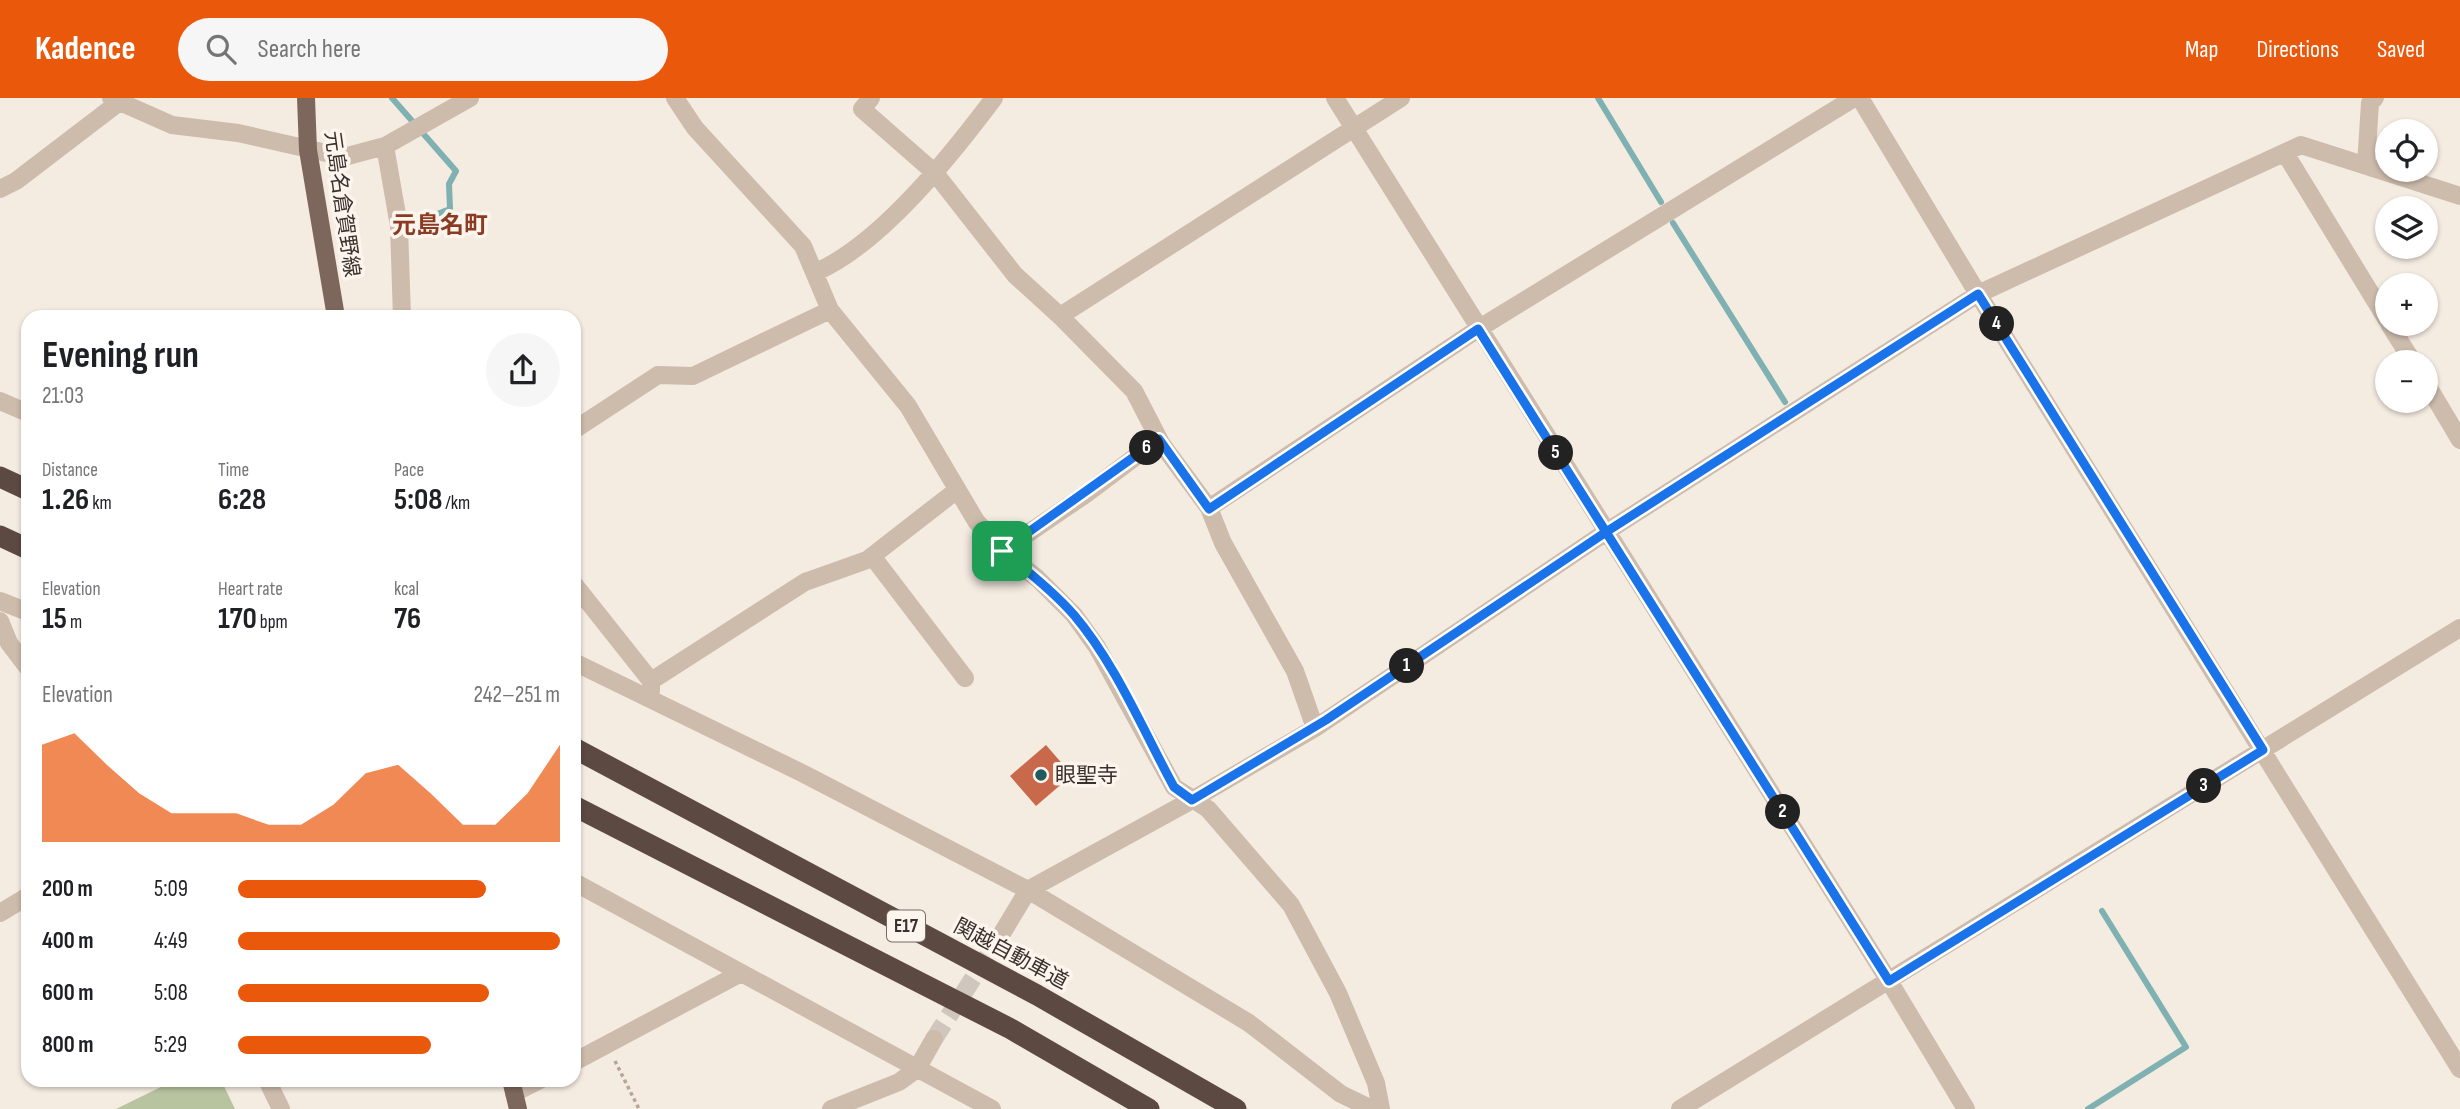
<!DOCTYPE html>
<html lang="en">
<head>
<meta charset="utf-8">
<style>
	body { margin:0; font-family:"Sofia Sans Condensed","Noto Sans JP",sans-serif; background:#f6f6f6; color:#202124; height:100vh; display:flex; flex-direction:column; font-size:26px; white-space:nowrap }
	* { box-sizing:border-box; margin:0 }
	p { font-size:23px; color:#757577 }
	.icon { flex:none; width:38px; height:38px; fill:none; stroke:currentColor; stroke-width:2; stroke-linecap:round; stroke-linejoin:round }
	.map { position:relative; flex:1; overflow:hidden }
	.panel { position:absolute; left:21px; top:212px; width:560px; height:777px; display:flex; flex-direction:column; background:#fff; border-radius:21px; box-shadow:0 2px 5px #0004 }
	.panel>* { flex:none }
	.buttons { position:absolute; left:2375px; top:21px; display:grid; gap:14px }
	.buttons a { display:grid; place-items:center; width:63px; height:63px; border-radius:50%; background:#fff; box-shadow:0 2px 5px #0004; font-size:35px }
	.pin { position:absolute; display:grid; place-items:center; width:60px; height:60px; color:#fff; margin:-30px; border-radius:14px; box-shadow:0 4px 10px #0006 }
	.km { position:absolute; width:35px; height:35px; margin:-18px; border-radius:50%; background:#222; color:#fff; font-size:19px; line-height:35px; text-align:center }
	.round { display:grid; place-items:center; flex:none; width:74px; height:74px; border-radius:37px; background:#f6f6f6 }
	.headline { display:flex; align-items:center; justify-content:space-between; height:119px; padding:0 21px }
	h1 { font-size:38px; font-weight:700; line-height:52px }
	.figures { display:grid; grid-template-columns:repeat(3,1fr); gap:10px; height:119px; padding:7px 21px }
	.figures div { display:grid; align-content:center }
	.figures b { font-size:30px; font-weight:700 }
	.figures small { font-size:19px; font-weight:400 }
	.figures p { font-size:19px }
	.chart { height:196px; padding:14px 21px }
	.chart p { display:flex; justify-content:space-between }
	.chart svg { width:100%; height:126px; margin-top:7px; fill:#ea580c; opacity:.7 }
	ul { padding:0 21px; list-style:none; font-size:23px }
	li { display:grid; grid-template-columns:112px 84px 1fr; align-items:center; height:52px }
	li i { height:18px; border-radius:9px; background:#ea580c }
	header { display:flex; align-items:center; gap:42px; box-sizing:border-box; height:98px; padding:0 35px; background:#ea580c; color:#fff }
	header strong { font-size:33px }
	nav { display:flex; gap:38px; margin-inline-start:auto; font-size:24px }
	.search { width:490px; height:63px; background:#f6f6f6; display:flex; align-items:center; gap:18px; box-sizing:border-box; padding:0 24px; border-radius:38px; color:#757577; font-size:26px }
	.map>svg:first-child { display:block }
	.green { fill:#b8c4a0 }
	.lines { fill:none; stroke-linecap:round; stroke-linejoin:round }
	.stream { stroke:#7fb0b2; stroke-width:6 }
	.building { fill:#c8694b }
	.minor-tunnel { stroke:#cfc6bd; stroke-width:18; stroke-dasharray:18 9; stroke-linecap:butt }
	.path { stroke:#b9a596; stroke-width:3.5; stroke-dasharray:3.5 3.5; stroke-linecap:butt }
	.minor { stroke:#cdbbac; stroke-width:18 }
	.major { stroke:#7d675c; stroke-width:18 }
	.highway { stroke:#5c4a42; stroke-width:21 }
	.route-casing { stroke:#fff; stroke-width:14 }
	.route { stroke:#1a73e8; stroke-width:9 }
	.poi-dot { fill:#1f5a5e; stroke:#fbf5ee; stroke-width:2.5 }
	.labels { text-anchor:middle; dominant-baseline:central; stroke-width:7; stroke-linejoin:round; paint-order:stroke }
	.shield { fill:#fbf5ee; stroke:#756b66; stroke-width:2 }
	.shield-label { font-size:19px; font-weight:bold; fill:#3b302b }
	.street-label { font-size:21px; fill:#3b302b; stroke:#fbf5ee }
	.poi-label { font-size:21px; fill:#3b302b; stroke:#fbf5ee; text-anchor:start }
	.quarter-label { font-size:24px; font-weight:bold; fill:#8c3b22; stroke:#fbf5ee }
</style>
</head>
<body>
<header>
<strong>Kadence</strong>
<div class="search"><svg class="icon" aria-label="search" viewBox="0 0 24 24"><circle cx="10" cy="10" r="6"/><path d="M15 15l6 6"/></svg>Search here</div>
<nav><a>Map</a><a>Directions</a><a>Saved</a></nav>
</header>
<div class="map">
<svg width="2460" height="1011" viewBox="0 0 2460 1011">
	<rect width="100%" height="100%" fill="#f4ebe1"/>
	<path class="green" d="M 196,982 L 221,982 L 235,1011 L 116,1011 L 169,985 Z"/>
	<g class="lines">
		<path class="stream" d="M 392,0 L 456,73 L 449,86 L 450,111 L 406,128 L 406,133
			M 1598,0 L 1661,104
			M 1673,125 L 1785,304
			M 2088,1011 L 2186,949 L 2102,813"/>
	</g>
	<path class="building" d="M 1046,647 L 1072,677 L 1036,708 L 1010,678 Z"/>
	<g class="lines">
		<path class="minor-tunnel" d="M 934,941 L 1001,837"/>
		<path class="path" d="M 615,963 L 639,1011"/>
		<path class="minor" d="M 111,0 L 172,27 L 238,35 L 344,59 L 385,48 L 470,0
			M 675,0 L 695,30 L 803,148 L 830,212 L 908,308 L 976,423 L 1002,453 L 1037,480 L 1074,517 L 1097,549 L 1174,689 L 1208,711 L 1291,807 L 1338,895 L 1376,985 L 1381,1011
			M 871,0 L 862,11 L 935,75 L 1015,177 L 1060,218 L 1134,293 L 1161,345 L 1209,410 L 1223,445 L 1295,573 L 1315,630
			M 1335,0 L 1889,883 L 1966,1011
			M 1860,0 L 1978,196 L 2460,971
			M 385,48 L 399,128 L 402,219
			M 2285,55 L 2387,222
			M 2366,67 L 2370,5 L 2375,0
			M 0,91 L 16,83 L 118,5
			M 816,174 C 881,146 952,56 994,0
			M 1060,218 L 1401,0
			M 2389,226 L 2413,264
			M 2426,285 L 2460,342
			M 0,303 L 28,315
			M 574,332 L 658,277 L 693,278 L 830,212
			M 1209,410 L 1478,231 L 1854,0
			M 1002,453 L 1086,396 L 1159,341
			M 872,458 L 965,580
			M 574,486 L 651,583 L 651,593
			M 0,503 L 28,514
			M 0,523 L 9,545 L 28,570
			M 574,564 L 802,675 L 1028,792 L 1249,925 L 1341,996 L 1372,1011
			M 651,583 L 805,484 L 867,462 L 957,392
			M 574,784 L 992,1011
			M 0,815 L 28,798
			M 1001,837 L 1028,792 L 1192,702 L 1315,630 L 1606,434 L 1978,196 L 2301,47 L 2460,98
			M 574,964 L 741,875
			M 267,982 L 281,1011
			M 514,995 L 540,982
			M 831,1011 L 899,984 L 917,971 L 934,941
			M 1680,1011 L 2460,530"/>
		<path class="major" d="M 306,0 L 308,52 L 336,219
			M 511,982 L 518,1011"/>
		<path class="highway" d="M 0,379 L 28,392
			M 0,438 L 28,451
			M 574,650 L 1037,897 L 1236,1011
			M 574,708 L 1011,931 L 1149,1011"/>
	</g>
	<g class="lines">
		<g class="route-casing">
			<path id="route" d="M 1002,453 C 1028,473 1053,493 1074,517 C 1115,565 1144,634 1174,689 L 1192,702 L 1326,622 L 1606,434 L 1889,883 L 2263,652 L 1978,196 L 1606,434 L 1478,231 L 1209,411 L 1159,341 L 1002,453"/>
		</g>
		<use href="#route" class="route"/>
	</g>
	<circle class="poi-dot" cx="1041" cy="677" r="7"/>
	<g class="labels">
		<rect class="shield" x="887" y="812.5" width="38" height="31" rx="5"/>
		<g class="shield-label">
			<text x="906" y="828">E17</text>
		</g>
		<g class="street-label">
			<text transform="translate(342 106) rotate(82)">元島名倉賀野線</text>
			<text transform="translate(1011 856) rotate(28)">関越自動車道</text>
		</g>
		<g class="poi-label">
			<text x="1055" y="677">眼聖寺</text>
		</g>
		<g class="quarter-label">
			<text x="440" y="127">元島名町</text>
		</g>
	</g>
</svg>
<div class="buttons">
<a><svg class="icon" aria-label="locate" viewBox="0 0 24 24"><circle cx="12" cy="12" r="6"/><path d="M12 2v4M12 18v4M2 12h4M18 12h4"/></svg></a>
<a><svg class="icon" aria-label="layers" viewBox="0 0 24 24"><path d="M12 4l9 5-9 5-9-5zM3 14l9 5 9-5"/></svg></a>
<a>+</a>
<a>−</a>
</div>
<div class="pin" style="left:1002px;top:453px;background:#1e9e55"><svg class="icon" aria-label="arrive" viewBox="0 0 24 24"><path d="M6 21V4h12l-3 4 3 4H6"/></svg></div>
<b class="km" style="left:1407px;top:568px">1</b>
<b class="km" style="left:1783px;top:714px">2</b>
<b class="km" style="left:2204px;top:688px">3</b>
<b class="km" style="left:1997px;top:226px">4</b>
<b class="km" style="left:1556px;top:355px">5</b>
<b class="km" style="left:1147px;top:350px">6</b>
<section class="panel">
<div class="headline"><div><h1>Evening run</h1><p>21:03</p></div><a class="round"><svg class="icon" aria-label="share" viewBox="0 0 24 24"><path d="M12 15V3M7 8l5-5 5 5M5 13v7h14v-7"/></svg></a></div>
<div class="figures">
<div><p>Distance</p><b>1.26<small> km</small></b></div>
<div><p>Time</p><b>6:28</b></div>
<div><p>Pace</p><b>5:08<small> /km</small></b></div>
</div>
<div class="figures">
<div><p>Elevation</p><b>15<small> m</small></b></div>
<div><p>Heart rate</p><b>170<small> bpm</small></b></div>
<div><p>kcal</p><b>76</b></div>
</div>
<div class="chart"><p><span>Elevation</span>242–251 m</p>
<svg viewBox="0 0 160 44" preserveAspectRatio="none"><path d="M0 44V10L10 6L20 17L30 27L40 34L50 34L60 34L70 38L80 38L90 31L100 20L110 17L120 27L130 38L140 38L150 27L160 10V44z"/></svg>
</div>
<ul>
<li><b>200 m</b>5:09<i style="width:77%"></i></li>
<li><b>400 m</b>4:49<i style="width:100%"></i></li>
<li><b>600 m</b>5:08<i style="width:78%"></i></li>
<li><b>800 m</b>5:29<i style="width:60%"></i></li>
</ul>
</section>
</div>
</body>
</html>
